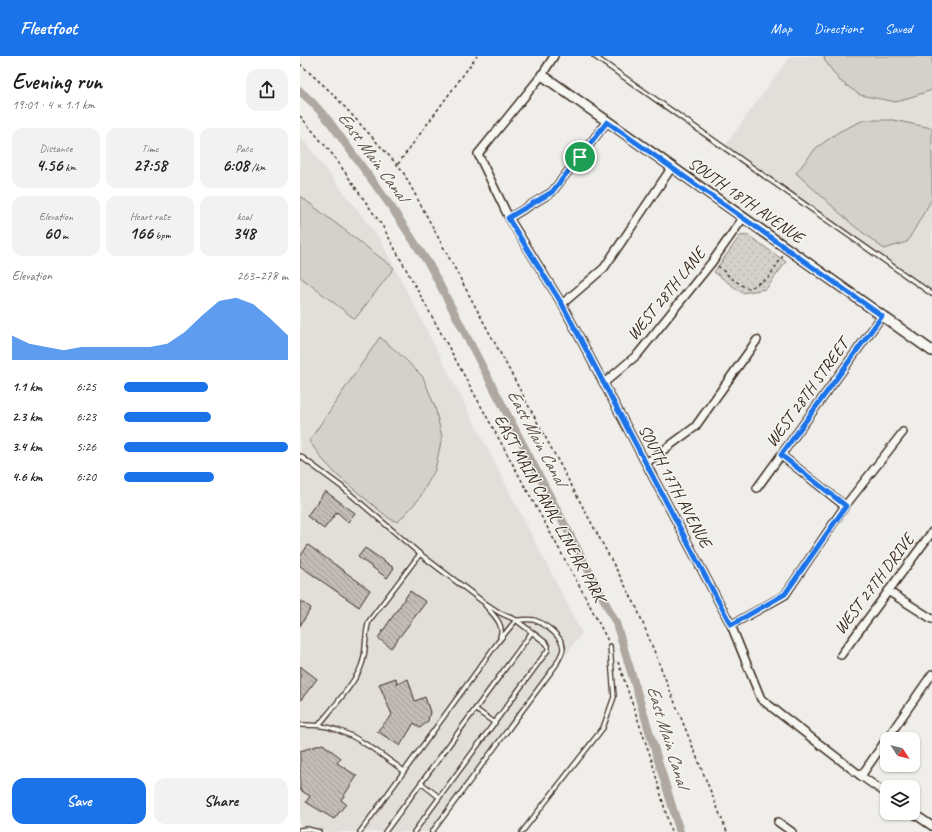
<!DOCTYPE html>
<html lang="en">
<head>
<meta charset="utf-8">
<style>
	body { margin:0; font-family:Caveat,sans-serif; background:#f2f2f2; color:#202124; height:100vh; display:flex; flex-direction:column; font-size:15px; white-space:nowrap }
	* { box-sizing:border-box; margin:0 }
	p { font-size:13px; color:#757577 }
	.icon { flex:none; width:22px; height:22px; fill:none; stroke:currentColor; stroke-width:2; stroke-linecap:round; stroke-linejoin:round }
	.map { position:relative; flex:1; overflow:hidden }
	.drawer { display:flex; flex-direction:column; background:#fff; width:300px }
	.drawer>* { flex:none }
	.needle { width:26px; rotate:126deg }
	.buttons { position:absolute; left:580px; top:676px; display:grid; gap:8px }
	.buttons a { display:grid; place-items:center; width:40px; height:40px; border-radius:8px; background:#fff; box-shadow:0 1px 3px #0004; font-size:20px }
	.pin { position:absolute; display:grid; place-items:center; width:34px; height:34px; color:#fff; margin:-17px; border:2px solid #fff; border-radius:50%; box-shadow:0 1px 4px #0007 }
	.round { display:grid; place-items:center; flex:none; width:42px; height:42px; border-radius:12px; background:#f2f2f2 }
	.headline { display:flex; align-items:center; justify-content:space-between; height:68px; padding:0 12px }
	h1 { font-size:22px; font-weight:800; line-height:30px }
	.metrics { display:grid; grid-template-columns:repeat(3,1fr); gap:6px; height:68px; padding:4px 12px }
	.metrics div { display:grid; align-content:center; border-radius:10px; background:#f2f2f2; text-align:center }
	.metrics b { font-size:17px; font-weight:800 }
	.metrics small { font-size:11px; font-weight:400 }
	.metrics p { font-size:11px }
	.chart { height:112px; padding:8px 12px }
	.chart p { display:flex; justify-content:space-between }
	.chart svg { width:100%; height:72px; margin-top:4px; fill:#1a73e8; opacity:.7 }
	.cta { display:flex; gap:8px; margin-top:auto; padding:8px 12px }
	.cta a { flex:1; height:46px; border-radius:12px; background:#1a73e8; color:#fff; font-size:16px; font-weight:800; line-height:46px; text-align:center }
	.cta a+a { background:#f2f2f2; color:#202124 }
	ul { padding:0 12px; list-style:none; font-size:13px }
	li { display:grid; grid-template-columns:64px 48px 1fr; align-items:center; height:30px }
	li i { height:10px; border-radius:5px; background:#1a73e8 }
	header { display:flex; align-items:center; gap:24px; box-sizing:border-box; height:56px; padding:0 20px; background:#1a73e8; color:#fff }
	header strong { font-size:19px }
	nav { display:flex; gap:22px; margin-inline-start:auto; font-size:14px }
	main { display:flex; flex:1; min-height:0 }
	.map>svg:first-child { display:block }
	.built { fill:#e2dfdb }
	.grass { fill:#d4d1cc; stroke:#887e75 }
	.park { fill:url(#park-dots); stroke:#887e75 }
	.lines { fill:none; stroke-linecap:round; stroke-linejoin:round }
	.canal { stroke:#afa8a1; stroke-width:8 }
	.building { fill:url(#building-back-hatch); stroke:#3b2a1e }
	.service-casing { stroke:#3b2a1e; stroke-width:6 }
	.minor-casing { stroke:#3b2a1e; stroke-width:10 }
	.tertiary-casing { stroke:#3b2a1e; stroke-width:12 }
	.path { stroke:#3b2a1e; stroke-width:1.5; stroke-dasharray:3 3; stroke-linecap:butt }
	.service { stroke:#f6f6f2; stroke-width:3.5 }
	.minor { stroke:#f6f6f2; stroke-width:7 }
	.tertiary { stroke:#f6f6f2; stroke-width:9 }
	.route-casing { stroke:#fff; stroke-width:8 }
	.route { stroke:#1a73e8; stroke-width:5 }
	.labels { text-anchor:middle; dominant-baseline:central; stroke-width:3; stroke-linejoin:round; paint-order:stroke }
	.street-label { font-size:17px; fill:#3b2a1e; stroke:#f6f6f2 }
	.water-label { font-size:18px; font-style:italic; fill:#64564c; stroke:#f6f6f2 }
</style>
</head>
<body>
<header>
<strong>Fleetfoot</strong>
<nav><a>Map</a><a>Directions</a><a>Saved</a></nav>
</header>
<main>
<section class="drawer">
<div class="headline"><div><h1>Evening run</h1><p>19:01 · 4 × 1.1 km</p></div><a class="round"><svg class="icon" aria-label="share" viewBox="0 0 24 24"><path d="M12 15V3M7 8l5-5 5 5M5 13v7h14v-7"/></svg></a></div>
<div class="metrics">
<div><p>Distance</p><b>4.56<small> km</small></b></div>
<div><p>Time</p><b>27:58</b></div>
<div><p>Pace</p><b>6:08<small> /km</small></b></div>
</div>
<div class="metrics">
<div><p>Elevation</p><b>60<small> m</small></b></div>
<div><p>Heart rate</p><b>166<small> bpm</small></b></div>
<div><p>kcal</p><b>348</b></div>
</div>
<div class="chart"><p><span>Elevation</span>263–278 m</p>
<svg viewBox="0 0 160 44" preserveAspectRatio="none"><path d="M0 44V29L10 34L20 36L30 38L40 36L50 36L60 36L70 36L80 36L90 34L100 27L110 17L120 8L130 6L140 10L150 19L160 29V44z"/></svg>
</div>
<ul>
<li><b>1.1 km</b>6:25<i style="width:51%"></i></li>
<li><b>2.3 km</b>6:23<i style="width:53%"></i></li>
<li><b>3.4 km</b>5:26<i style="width:100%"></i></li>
<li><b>4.6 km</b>6:20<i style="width:55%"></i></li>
</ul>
<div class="cta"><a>Save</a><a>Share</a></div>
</section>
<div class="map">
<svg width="632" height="776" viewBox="0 0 632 776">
	<defs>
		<pattern id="park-dots" width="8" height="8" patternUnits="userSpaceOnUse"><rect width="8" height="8" fill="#d4d1cc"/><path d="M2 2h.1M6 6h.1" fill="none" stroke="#b7b4af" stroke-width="1.8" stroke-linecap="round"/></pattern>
		<pattern id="building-back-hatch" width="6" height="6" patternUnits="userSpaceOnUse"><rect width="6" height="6" fill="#c2bdb7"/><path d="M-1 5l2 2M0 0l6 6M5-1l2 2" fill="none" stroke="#9f9a94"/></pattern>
	</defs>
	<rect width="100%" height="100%" fill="#efeeea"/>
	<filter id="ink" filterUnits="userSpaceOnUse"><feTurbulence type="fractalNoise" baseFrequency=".025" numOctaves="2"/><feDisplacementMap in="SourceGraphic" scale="8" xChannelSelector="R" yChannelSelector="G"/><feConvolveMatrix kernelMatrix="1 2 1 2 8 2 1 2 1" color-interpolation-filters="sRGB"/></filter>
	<g filter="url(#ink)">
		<path class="built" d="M 490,0 L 632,0 L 632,238 L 424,91 Z
			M 0,80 L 80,183 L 282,577 L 135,776 L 0,776 Z"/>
		<path class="grass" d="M 524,0 L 632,0 L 632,34 L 596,46 L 560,39 L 540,25 L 525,5 Z
			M 564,64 L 593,64 L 632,72 L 632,143 L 607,186 L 584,193 L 553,169 L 496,117 L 516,92 L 540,75 Z
			M 0,140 L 94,212 L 55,263 L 0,221 Z
			M 80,281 L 103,301 L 123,321 L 135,351 L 142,381 L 135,414 L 119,443 L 98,466 L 90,463 L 37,419 L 23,404 L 9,385 Z"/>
		<path class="park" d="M 448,179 L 486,206 L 466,233 L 442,237 L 414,216 L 440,180 Z"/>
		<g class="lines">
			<path class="canal" d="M 0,35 L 12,46 L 29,65 L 92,152 L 130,210 L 316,567 L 380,776"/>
		</g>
		<path class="building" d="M 25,435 L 55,457 L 48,466 L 37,456 L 24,473 L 7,460 Z
			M 8,489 L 70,534 L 59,551 L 0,510 L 0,501 Z
			M 65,492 L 94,512 L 87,522 L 58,501 Z
			M 110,535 L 126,546 L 91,592 L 78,582 Z
			M 0,544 L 11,552 L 0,570 Z
			M 0,610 L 17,623 L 0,645 Z
			M 96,622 L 97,628 L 108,623 L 115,645 L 125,641 L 130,656 L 128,665 L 120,672 L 114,667 L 100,690 L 77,675 L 92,659 L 79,628 Z
			M 23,688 L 41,702 L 37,707 L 57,720 L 41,744 L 46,748 L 34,763 L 6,746 L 10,740 L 0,734 L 0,695 Z"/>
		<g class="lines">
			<g class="service-casing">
				<path id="service" d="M 294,0 L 632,238
					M 0,400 L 42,431 L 120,498 L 182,545 L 200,557 L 216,564 L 246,587 L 248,590 L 248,594 L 114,776
					M 185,549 C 193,559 205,568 200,581
					M 175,653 L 195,667
					M 0,669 C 12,669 25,669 37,674 C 59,681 85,701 104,715
					M 19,669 C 30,655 57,625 62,608 C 67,594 64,579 69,565 L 120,498
					M 121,727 L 139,741
					M 0,774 L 7,773 L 19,776
					M 60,776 L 198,586 L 216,564
					M 85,776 L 232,576
					M 132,776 L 256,609 C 258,604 263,597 263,592 C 263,580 243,567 234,564 C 228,563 223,564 217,564
					M 222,776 L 303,672 L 314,641 L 310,590"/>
			</g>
			<g class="minor-casing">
				<path id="minor" d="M 254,0 L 242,19 L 178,98 L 209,162 L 262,248 L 431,569 L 461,643 L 561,720 L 587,738
					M 209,162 L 252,136 L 307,66
					M 262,248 L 304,212 L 372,111
					M 304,327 L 338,298 L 412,206 L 443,162
					M 481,399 L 545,450
					M 346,407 L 395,371 L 457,284
					M 457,432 L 582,260
					M 588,535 L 632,563
					M 431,569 L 485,539 L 545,450 L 603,376
					M 541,599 L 632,476
					M 561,720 L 632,618
					M 613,757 L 632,770
					M 478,766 L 492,776"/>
			</g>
			<g class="tertiary-casing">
				<path id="tertiary" d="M 242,19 L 632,295"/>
			</g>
			<path class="path" d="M 0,8 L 32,37 L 102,114 L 336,550 L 427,776
				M 0,60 L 33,99 L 83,171 L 287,544 L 308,585
				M 98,108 L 177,0
				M 418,210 L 431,222 L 446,232 L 450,232 L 468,222 L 483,200
				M 318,606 L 351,702 L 371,776"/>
			<use href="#service" class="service"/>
			<use href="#minor" class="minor"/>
			<use href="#tertiary" class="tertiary"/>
		</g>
	</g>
	<g class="lines" filter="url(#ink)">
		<g class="route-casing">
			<path id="route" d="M 307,66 L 582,260 L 481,399 L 546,450 L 485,538 L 431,569 L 262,248 L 208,162 L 252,136 Z"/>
		</g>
		<use href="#route" class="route"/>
	</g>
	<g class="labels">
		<g class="street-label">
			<text transform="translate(446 144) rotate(35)">SOUTH 18TH AVENUE</text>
			<text transform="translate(366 238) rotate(-51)">WEST 28TH LANE</text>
			<text transform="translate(507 337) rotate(-54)">WEST 28TH STREET</text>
			<text transform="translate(375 430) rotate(62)">SOUTH 17TH AVENUE</text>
			<text transform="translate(250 452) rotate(61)">EAST MAIN CANAL LINEAR PARK</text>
			<text transform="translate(574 528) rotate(-53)">WEST 27TH DRIVE</text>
		</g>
		<g class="water-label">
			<text transform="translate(73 100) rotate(54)">East Main Canal</text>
			<text transform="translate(237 381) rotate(62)">East Main Canal</text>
			<text transform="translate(368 680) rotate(73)">East Main Canal</text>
		</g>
	</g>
</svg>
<div class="buttons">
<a><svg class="needle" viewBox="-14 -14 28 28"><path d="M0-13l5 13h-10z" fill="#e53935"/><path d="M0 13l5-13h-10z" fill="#757577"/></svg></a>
<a><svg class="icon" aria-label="layers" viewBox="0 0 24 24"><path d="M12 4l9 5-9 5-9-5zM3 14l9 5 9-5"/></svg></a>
</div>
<div class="pin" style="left:280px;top:101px;background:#1e9e55"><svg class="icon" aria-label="arrive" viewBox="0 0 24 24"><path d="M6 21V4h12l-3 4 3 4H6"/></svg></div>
</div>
</main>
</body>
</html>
